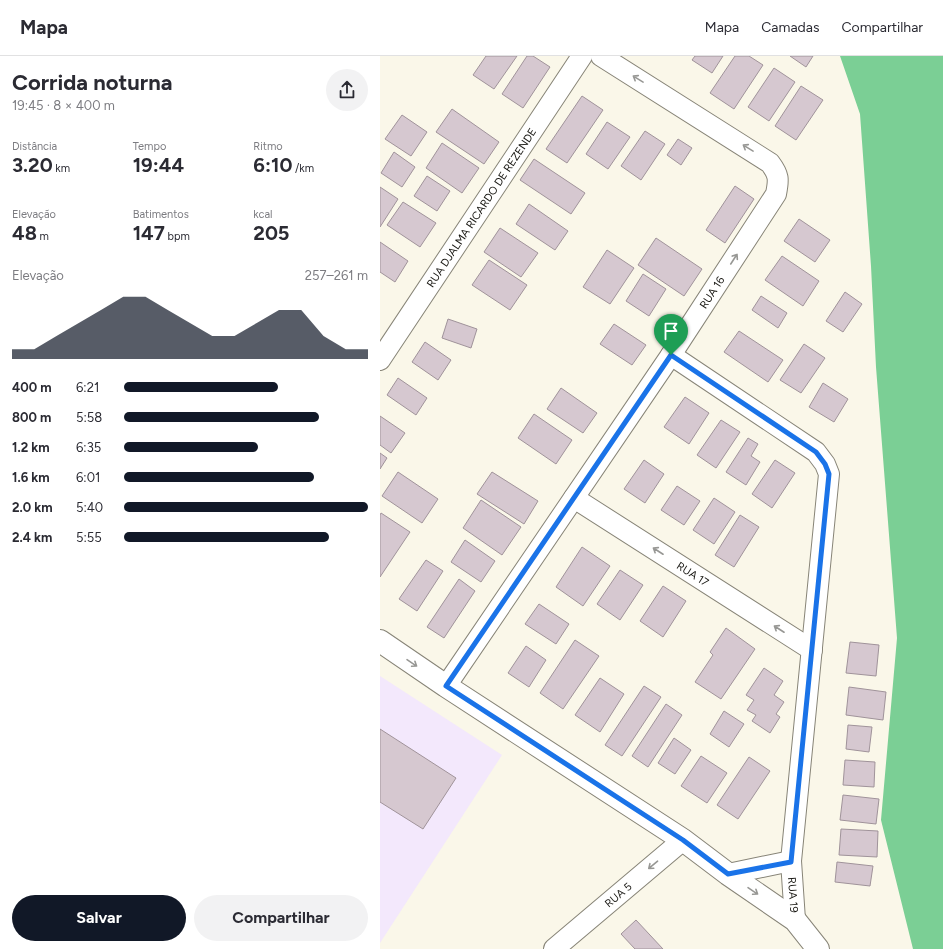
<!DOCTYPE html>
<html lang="pt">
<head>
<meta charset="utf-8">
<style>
	body { margin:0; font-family:Figtree,sans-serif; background:#f2f2f3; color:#2b2b33; height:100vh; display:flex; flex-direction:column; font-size:15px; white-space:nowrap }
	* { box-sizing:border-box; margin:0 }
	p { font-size:13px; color:#7c7c81 }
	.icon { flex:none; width:22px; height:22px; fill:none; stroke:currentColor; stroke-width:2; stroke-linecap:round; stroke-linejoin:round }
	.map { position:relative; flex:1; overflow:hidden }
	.panel { display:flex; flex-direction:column; background:#fff; width:380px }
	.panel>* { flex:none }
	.pin { position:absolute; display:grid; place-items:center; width:34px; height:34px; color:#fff; margin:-41px -17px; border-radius:50% 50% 50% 0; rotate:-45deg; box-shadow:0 0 4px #0007 }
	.pin .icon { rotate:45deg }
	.round { display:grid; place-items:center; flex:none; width:42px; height:42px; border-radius:21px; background:#f2f2f3 }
	.summary { display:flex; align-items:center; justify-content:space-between; height:68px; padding:0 12px }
	h1 { font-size:22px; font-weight:700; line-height:30px }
	.metrics { display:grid; grid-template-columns:repeat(3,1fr); gap:6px; height:68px; padding:4px 12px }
	.metrics div { display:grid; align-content:center }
	.metrics b { font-size:20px; font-weight:700 }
	.metrics small { font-size:11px; font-weight:400 }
	.metrics p { font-size:11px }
	.chart { height:112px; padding:8px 12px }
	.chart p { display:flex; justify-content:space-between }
	.chart svg { width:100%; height:72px; margin-top:4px; fill:#111827; opacity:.7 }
	.action { display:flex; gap:8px; margin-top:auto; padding:8px 12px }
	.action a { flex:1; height:46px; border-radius:24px; background:#111827; color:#fff; font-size:16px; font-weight:700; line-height:46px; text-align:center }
	.action a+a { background:#f2f2f3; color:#2b2b33 }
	ul { padding:0 12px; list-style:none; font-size:13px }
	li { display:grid; grid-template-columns:64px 48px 1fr; align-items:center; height:30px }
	li i { height:10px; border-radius:5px; background:#111827 }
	header { display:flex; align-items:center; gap:24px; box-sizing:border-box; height:56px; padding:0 20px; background:#fff; border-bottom:1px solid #e1e1e2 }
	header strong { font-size:19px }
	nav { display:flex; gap:22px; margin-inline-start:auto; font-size:14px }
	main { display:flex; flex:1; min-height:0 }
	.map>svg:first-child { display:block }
	.education { fill:#f3e8fc }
	.forest { fill:#7bcf95 }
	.building { fill:#d6c8d0; stroke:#a0939a }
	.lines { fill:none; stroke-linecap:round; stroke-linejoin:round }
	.minor-casing { stroke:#878477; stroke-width:22 }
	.tertiary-casing { stroke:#878477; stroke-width:24 }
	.minor { stroke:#fff; stroke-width:20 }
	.tertiary { stroke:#fff; stroke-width:22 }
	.oneway { stroke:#979794 }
	.route-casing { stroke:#fff; stroke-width:8 }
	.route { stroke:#1a73e8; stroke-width:5 }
	.labels { text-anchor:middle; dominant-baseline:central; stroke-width:3; stroke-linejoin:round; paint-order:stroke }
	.street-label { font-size:11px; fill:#181712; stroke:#faf7e9 }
</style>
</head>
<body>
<header>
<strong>Mapa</strong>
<nav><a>Mapa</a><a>Camadas</a><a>Compartilhar</a></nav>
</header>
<main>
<section class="panel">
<div class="summary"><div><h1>Corrida noturna</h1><p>19:45 · 8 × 400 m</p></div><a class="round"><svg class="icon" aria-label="share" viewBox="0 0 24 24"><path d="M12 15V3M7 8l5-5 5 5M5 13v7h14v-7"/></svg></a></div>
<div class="metrics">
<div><p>Distância</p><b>3.20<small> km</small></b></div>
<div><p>Tempo</p><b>19:44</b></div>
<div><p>Ritmo</p><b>6:10<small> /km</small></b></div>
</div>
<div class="metrics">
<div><p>Elevação</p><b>48<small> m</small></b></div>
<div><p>Batimentos</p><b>147<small> bpm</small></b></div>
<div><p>kcal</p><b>205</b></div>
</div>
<div class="chart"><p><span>Elevação</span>257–261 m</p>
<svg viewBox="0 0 160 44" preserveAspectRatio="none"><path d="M0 44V38L10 38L20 30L30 22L40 14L50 6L60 6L70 14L80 22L90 30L100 30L110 22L120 14L130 14L140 30L150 38L160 38V44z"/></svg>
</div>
<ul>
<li><b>400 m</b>6:21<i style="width:63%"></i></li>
<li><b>800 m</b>5:58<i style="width:80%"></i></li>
<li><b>1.2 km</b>6:35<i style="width:55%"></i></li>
<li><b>1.6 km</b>6:01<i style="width:78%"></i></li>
<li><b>2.0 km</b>5:40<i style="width:100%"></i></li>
<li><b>2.4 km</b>5:55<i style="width:84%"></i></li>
</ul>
<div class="action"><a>Salvar</a><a>Compartilhar</a></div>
</section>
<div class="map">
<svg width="563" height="893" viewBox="0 0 563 893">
	<rect width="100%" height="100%" fill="#faf7e9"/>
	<path class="education" d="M 0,620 L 122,699 L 0,887 Z"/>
	<path class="forest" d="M 460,0 L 563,0 L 563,893 L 533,893 L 501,764 L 517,582 L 496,311 L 491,210 L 480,58 Z"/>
	<path class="building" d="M 106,0 L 137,0 L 114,33 L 93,19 Z
		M 147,0 L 153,0 L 170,11 L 143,52 L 122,38 Z
		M 315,0 L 343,0 L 332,17 L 312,4 Z
		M 355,0 L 369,0 L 383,9 L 354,53 L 330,37 Z
		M 410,0 L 433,0 L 426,11 Z
		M 394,12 L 415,26 L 389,65 L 368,51 Z
		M 421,30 L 443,44 L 416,84 L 395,70 Z
		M 202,40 L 223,54 L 187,107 L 166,93 Z
		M 72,53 L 119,86 L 104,108 L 56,76 Z
		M 22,59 L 47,76 L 31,100 L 5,83 Z
		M 227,66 L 250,81 L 228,113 L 206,98 Z
		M 265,75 L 285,88 L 261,124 L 241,110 Z
		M 298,83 L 312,92 L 301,109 L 287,99 Z
		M 62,87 L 99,112 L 82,137 L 46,112 Z
		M 14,96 L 35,111 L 22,131 L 1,117 Z
		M 154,103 L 205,137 L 191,158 L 140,124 Z
		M 47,120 L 70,135 L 57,155 L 34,140 Z
		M 355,130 L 374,143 L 345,187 L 326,174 Z
		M 0,131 L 18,143 L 0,171 Z
		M 23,146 L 56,167 L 40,191 L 7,169 Z
		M 149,148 L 188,175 L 175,194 L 136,168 Z
		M 419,163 L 450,184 L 435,206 L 404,185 Z
		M 120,172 L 158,197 L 141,221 L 104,196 Z
		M 276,182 L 322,213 L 304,240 L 258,209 Z
		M 0,186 L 28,205 L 15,226 L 0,216 Z
		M 227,194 L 254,212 L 230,248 L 203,231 Z
		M 402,200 L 439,225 L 423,250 L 385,224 Z
		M 109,204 L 147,229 L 130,254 L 92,229 Z
		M 263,218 L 286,233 L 269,260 L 246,245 Z
		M 465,236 L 482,248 L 463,276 L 446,265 Z
		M 381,240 L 407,257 L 398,272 L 372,254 Z
		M 68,263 L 97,273 L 91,292 L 62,282 Z
		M 234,268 L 266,289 L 252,309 L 220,288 Z
		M 359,275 L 403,304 L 388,326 L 344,296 Z
		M 45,286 L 71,304 L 58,324 L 32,306 Z
		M 424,288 L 445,302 L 421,337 L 400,324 Z
		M 18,322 L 47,342 L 36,359 L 7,339 Z
		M 443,327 L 468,343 L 454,366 L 429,351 Z
		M 181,332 L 217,357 L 203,377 L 167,353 Z
		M 305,341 L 329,357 L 309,388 L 284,371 Z
		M 154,358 L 192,384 L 176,408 L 138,382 Z
		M 0,360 L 25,377 L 11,397 L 0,389 Z
		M 341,364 L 360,376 L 336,412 L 317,399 Z
		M 368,382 L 378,388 L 371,400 L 380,406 L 366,429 L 346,416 Z
		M 0,397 L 7,402 L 0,413 Z
		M 264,404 L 284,418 L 265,447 L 244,433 Z
		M 395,404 L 415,417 L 392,452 L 372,438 Z
		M 18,416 L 58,443 L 42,467 L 2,440 Z
		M 112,416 L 158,445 L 144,468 L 97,438 Z
		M 297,430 L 320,445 L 304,469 L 281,454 Z
		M 334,442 L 355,456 L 334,488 L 313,474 Z
		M 101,444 L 141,471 L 122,499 L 83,472 Z
		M 1,457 L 30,476 L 0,521 L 0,459 Z
		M 360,459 L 379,471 L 354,511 L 335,499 Z
		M 85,484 L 115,505 L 101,526 L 71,506 Z
		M 202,491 L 230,510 L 203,550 L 176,531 Z
		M 46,504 L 63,515 L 37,555 L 19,543 Z
		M 240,514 L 263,529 L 240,564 L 217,548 Z
		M 79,523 L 95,535 L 64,582 L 47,571 Z
		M 283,530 L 306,545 L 283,581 L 260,565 Z
		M 159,548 L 189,568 L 176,588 L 145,568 Z
		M 346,572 L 375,593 L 341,643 L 315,626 L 333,599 L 330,596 Z
		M 195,584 L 219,600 L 183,653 L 160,637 Z
		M 470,586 L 499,589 L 496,620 L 466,617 Z
		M 146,590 L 166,604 L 149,631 L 128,617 Z
		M 384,612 L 403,625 L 394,639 L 404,646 L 396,658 L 400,661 L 390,677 L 372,665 L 376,659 L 367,654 L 374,644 L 366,639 Z
		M 220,622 L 244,638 L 220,676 L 195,659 Z
		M 264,630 L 281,641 L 242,700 L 225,689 Z
		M 469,631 L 506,636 L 503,664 L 466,659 Z
		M 286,648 L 302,659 L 268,711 L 252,700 Z
		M 344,655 L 364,668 L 349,691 L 330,678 Z
		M 468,669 L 492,671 L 489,696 L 466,693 Z
		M 0,673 L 76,722 L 43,773 L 0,746 Z
		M 294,682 L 311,694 L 295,718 L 278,707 Z
		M 321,700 L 347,717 L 327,747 L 301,730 Z
		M 369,701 L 390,715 L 358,763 L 337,749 Z
		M 465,704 L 495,706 L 494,731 L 463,729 Z
		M 463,739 L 499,743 L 496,768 L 460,764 Z
		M 461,773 L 498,775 L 497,801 L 459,799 Z
		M 457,806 L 493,810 L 490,830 L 455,826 Z
		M 256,864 L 283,893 L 255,893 L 241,878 Z"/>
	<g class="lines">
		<g class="minor-casing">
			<g id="minor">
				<path id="s1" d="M 291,299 L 436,396 L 445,408 L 449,418 L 411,805 L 415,864"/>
				<path id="s2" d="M 0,304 L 202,0"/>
				<path id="s3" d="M 194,442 L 432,594"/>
				<path id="s4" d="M 66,630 L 291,299 L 396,138 C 399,123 399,119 390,107 L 221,0"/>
				<path d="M 348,818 L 411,805"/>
				<path id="s5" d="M 174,893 L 303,784"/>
			</g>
		</g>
		<g class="tertiary-casing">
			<path id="tertiary" d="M 0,585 L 66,630 L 303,784 L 348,818 L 415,864 L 438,893"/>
		</g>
		<use href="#minor" class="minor"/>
		<use href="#tertiary" class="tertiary"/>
	</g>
	<defs><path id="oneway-shaft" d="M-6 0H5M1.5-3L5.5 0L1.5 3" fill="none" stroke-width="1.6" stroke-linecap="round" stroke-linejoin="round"/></defs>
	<g class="oneway">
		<use href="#oneway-shaft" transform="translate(258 23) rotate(-148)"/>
		<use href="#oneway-shaft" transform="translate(368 92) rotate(-148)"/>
		<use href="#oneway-shaft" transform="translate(354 203) rotate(-57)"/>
		<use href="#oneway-shaft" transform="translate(278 495) rotate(-147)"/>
		<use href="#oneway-shaft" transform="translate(399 573) rotate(-147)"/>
		<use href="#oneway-shaft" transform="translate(32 607) rotate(34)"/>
		<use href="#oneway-shaft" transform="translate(273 809) rotate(140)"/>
		<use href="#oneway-shaft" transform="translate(373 835) rotate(34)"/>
	</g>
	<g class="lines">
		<g class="route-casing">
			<path id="route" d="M 291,299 L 436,396 L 445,408 L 449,418 L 411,806 L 348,818 L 303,784 L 66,630 Z"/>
		</g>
		<use href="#route" class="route"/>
	</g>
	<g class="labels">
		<g class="street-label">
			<text stroke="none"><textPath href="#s2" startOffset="183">RUA DJALMA RICARDO DE REZENDE</textPath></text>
			<text stroke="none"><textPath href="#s4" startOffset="475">RUA 16</textPath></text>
			<text stroke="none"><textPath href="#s3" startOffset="141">RUA 17</textPath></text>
			<text stroke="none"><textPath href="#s5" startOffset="84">RUA 5</textPath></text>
			<text stroke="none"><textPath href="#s1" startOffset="623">RUA 19</textPath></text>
		</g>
	</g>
</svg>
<div class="pin" style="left:291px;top:299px;background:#1e9e55"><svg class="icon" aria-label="arrive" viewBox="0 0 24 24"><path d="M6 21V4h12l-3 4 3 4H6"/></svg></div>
</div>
</main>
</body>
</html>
